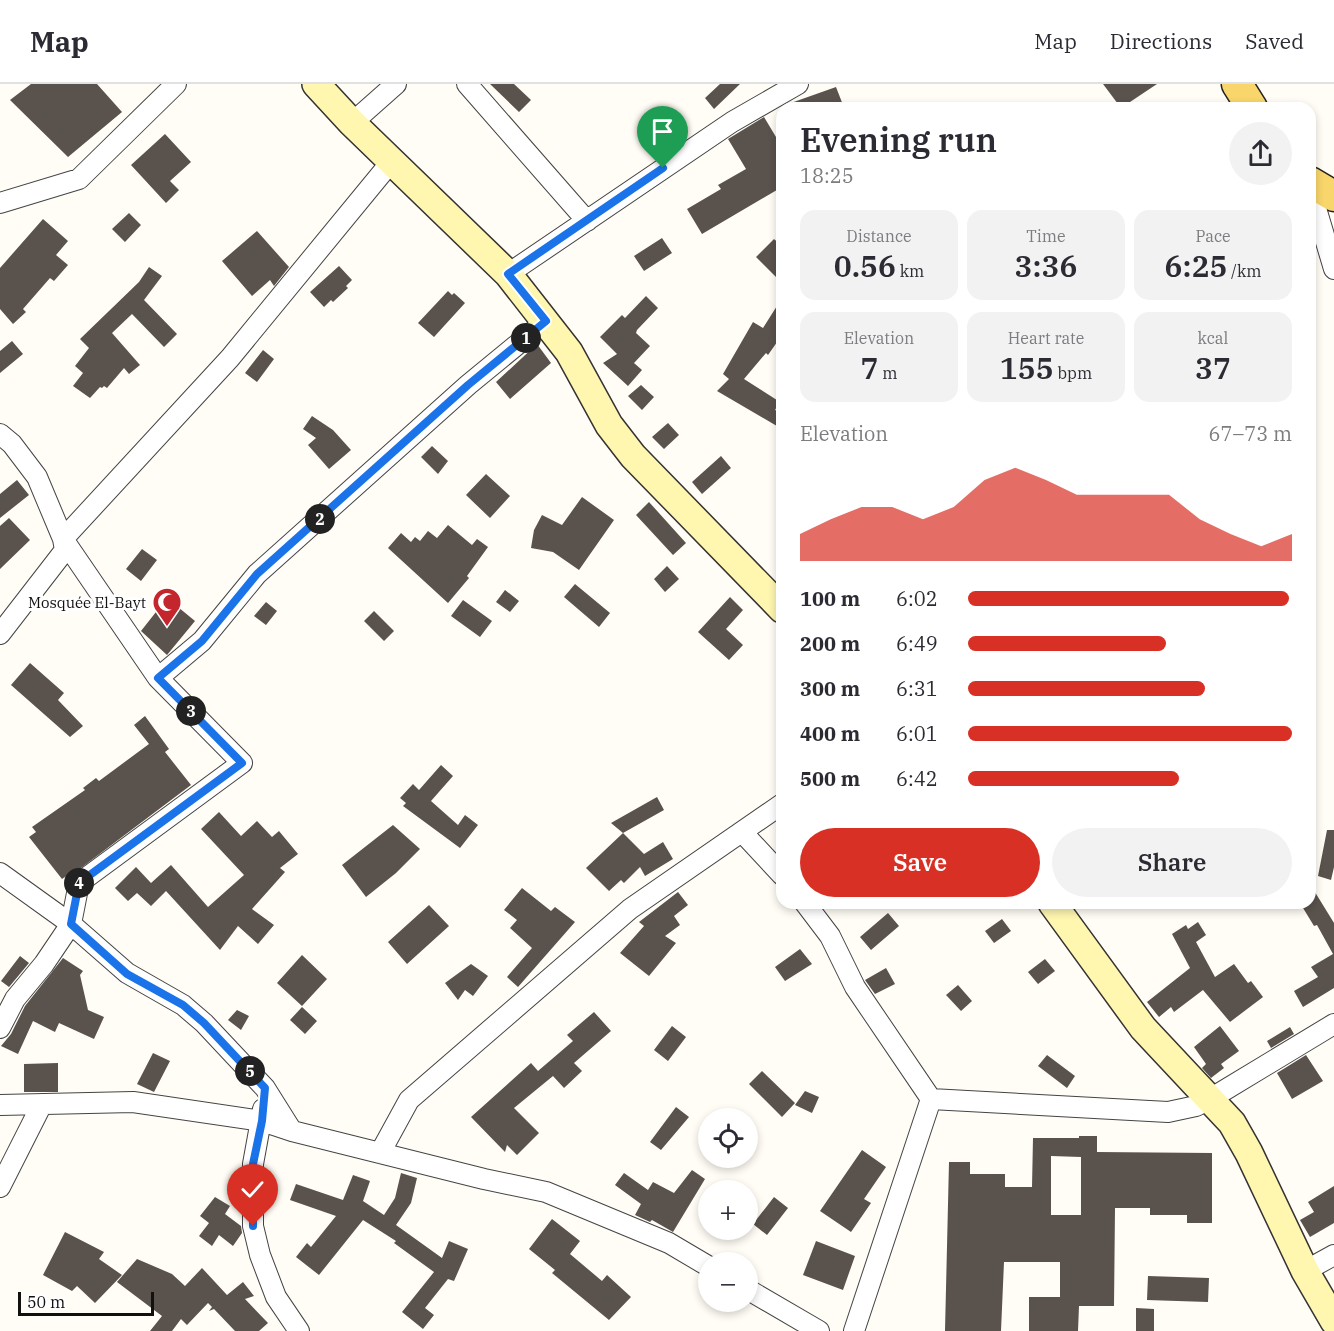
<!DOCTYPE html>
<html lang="en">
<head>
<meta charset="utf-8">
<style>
	body { margin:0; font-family:"IBM Plex Serif",serif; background:#f2f2f3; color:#2b2b33; height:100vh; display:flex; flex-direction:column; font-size:22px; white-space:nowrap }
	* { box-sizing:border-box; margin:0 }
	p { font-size:20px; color:#7c7c81 }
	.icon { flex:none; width:33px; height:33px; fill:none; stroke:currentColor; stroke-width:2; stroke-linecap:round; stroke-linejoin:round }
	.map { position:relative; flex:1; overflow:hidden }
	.details { position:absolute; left:776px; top:18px; width:540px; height:807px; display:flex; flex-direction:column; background:#fff; border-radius:18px; box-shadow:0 3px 9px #0003 }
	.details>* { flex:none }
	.fabs { position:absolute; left:698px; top:1024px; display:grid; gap:12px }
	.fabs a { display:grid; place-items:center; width:60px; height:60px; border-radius:50%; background:#fff; box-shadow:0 3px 9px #0003; font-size:30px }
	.scale { position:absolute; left:18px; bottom:15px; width:136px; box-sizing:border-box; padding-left:6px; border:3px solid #111; border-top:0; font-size:16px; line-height:21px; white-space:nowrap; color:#111; -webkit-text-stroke:4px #fff; paint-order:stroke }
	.pin { position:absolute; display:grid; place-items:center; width:51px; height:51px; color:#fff; margin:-62px -26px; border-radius:50% 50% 50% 0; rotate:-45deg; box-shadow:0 0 6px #0007 }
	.pin .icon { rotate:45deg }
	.km { position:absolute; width:30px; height:30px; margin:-15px; border-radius:50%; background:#222; color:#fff; font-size:16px; line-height:30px; text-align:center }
	.round { display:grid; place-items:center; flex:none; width:63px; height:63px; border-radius:32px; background:#f2f2f3 }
	.overview { display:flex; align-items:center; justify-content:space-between; height:102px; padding:0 24px }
	h1 { font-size:33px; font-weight:600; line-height:45px }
	.stats { display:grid; grid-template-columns:repeat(3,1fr); gap:9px; height:102px; padding:6px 24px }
	.stats div { display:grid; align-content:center; border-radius:15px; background:#f2f2f3; text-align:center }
	.stats b { font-size:30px; font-weight:600 }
	.stats small { font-size:16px; font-weight:400 }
	.stats p { font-size:16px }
	.chart { height:168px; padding:12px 24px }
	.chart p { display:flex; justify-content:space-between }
	.chart svg { width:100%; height:108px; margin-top:6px; fill:#d93025; opacity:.7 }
	.cta { display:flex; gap:12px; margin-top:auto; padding:12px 24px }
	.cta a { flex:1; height:69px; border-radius:36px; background:#d93025; color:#fff; font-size:24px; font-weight:600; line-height:69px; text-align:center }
	.cta a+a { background:#f2f2f3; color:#2b2b33 }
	ul { padding:0 24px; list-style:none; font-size:20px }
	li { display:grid; grid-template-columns:96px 72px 1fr; align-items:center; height:45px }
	li i { height:15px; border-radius:8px; background:#d93025 }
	header { display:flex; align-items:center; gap:36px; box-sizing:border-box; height:84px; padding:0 30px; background:#fff; border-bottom:2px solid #e1e1e2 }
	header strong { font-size:28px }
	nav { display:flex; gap:33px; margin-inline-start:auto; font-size:21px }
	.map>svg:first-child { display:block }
	.building { fill:#5a524d; fill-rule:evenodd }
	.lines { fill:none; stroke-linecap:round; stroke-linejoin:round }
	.street-casing { stroke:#444; stroke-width:22 }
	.secondary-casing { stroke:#333; stroke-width:30 }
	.primary-casing { stroke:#222; stroke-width:33 }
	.street { stroke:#fff; stroke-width:20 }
	.secondary { stroke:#fff6b0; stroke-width:27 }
	.primary { stroke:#f9d66b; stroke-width:30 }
	.route-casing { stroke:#fff; stroke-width:12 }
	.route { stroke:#1a73e8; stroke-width:8 }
	.labels { text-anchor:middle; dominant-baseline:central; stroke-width:6; stroke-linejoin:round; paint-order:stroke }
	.poi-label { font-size:15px; fill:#111; stroke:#fff; text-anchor:end }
</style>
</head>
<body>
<header>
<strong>Map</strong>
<nav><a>Map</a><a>Directions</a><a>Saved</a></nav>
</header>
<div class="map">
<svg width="1334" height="1247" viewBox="0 0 1334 1247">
	<rect width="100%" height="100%" fill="#fffdf5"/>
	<path class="building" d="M 31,0 L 97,0 L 122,28 L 68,73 L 10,16 Z
		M 490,0 L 514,0 L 531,16 L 519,28 Z
		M 720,0 L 740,0 L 714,25 L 705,14 Z
		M 1103,0 L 1157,0 L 1121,24 Z
		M 836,3 L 843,21 L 835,24 L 783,24 L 788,20 Z
		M 764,33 L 782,63 L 782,103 L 702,150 L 687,125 L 721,105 L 718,101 L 746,85 L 728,55 Z
		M 165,50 L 191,78 L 170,97 L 179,106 L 166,119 L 131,81 Z
		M 129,129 L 141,141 L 125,158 L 112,145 Z
		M 43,135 L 68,157 L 56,171 L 68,181 L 54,197 L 50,194 L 23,225 L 26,228 L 13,240 L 0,225 L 0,184 Z
		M 257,147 L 289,183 L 274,202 L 270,196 L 252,212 L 222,177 Z
		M 662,154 L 672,169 L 644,187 L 634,172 Z
		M 774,155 L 782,162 L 782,199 L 756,173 Z
		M 339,182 L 352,196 L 346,202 L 348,204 L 333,218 L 331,216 L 324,223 L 310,208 Z
		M 149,183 L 162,192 L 144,216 L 177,250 L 164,263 L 132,230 L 112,249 L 140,281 L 129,290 L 124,284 L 107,304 L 104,302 L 102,304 L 100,303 L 90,314 L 73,302 L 83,289 L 75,282 L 89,264 L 80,255 L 139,198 Z
		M 448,207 L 452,211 L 454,209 L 465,219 L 434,253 L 418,239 Z
		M 646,212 L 658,224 L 637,246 L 636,249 L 650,262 L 634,279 L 642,286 L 628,302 L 603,279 L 617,270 L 600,253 L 622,231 L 625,234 Z
		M 782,214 L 782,251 L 768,271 L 766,269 L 744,295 L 780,318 L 775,326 L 782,329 L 782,345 L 717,307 L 729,295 L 723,290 L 753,238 L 763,244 Z
		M 12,257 L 23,270 L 0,289 L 0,267 Z
		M 537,260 L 551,279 L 510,315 L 496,298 Z
		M 263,266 L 274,275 L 257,298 L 245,289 Z
		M 641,301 L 654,313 L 642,326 L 628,312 Z
		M 312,332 L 333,346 L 351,366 L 329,385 L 308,361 L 316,354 L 303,345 Z
		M 668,339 L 679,351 L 664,365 L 652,353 Z
		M 432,362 L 448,377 L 438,390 L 421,373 Z
		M 721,372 L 731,384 L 702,410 L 692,398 Z
		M 486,390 L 510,412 L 490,434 L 466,411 Z
		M 17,396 L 29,411 L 0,434 L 0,410 Z
		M 582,413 L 614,436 L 579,486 L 553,468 L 531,464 L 534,446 L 542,431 L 562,441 Z
		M 649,418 L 686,459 L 673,471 L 636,431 Z
		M 9,434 L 30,456 L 0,485 L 0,442 Z
		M 448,441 L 472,461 L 477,455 L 488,463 L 467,492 L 469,494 L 448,519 L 388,464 L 401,449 L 411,458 L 415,453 L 420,457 L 428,447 L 437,454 Z
		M 142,465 L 157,476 L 141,497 L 126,485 Z
		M 667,482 L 679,495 L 665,508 L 654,495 Z
		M 575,500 L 610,529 L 599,543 L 564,513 Z
		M 505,506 L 519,517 L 510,528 L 496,518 Z
		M 730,513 L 743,526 L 726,545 L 743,561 L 729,576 L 698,548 Z
		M 167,514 L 195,537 L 167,571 L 141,547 Z
		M 463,516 L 492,537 L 480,553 L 451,532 Z
		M 266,518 L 277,527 L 266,541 L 254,532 Z
		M 374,527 L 394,547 L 384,557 L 364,537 Z
		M 30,579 L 64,609 L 58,616 L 83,642 L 70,653 L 11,601 Z
		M 145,632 L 169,665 L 165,668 L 191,701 L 69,793 L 68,791 L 62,795 L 29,753 L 36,748 L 32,743 L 85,706 L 83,704 L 96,694 L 99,697 L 149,660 L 134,641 Z
		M 441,681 L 453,692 L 431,717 L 458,741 L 465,731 L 478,741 L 460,764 L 403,722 L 406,719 L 400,714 L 413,700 L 419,706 Z
		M 657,713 L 664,726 L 623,749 L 611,739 Z
		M 219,728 L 241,752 L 257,737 L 272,753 L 279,747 L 298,770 L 280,784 L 285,788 L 252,825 L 274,841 L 258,860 L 238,842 L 220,866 L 166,807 L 151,822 L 137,809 L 128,817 L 115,804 L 136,783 L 151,799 L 171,781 L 208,823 L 244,791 L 201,745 Z
		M 393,741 L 420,765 L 396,789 L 366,813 L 342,781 Z
		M 1327,746 L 1334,746 L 1334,783 L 1331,796 L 1318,792 Z
		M 623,749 L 644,770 L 663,758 L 673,775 L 645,792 L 640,783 L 624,799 L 621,796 L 609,807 L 586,784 Z
		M 1310,800 L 1334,839 L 1334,904 L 1303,923 L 1294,907 L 1318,893 L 1311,883 L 1333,870 L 1317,841 L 1314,842 L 1300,819 L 1310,819 Z
		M 522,804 L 551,827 L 555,823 L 575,838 L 518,903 L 507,893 L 532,864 L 510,844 L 517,836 L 504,826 Z
		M 678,808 L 688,821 L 674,832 L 680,841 L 665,852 L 676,859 L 649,892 L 620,869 L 644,842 L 639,838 Z
		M 429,821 L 449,842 L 407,880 L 388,858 Z
		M 888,829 L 899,842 L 871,866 L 860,853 Z
		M 1002,835 L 1011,847 L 994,859 L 985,847 Z
		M 1198,838 L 1206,851 L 1196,858 L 1215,893 L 1234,880 L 1248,899 L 1251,897 L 1263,913 L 1230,938 L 1203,906 L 1174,928 L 1171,923 L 1159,933 L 1147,918 L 1190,884 L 1172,850 L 1186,841 L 1188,845 Z
		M 800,865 L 812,880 L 785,897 L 775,883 Z
		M 302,871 L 327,895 L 302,922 L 277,899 Z
		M 20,872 L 29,879 L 9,903 L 1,897 Z
		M 63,874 L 83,887 L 80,891 L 88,926 L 104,933 L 94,955 L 59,939 L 55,948 L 33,937 L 18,970 L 1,962 L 11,950 L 25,922 Z
		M 1045,875 L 1055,887 L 1038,900 L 1028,888 Z
		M 471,880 L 488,892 L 473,912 L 465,906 L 458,916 L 445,899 Z
		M 886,884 L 895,900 L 875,910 L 865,896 Z
		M 958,901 L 972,917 L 961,927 L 946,911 Z
		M 302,923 L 317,937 L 305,950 L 290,936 Z
		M 237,926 L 249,932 L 241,946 L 228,936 Z
		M 594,928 L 611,947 L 574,979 L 582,987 L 564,1004 L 553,992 L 514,1024 L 539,1049 L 517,1071 L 507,1061 L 505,1068 L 471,1033 L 531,979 L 538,987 L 573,957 L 567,951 Z
		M 672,942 L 686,953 L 668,977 L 654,966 Z
		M 1220,942 L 1239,967 L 1221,980 L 1224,984 L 1211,994 L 1202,984 L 1206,980 L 1194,963 Z
		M 1290,943 L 1294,950 L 1271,964 L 1267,957 Z
		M 153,969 L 170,977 L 154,1008 L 137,1000 Z
		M 1047,971 L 1075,992 L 1067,1004 L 1038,982 Z
		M 1306,971 L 1323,997 L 1292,1015 L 1277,989 Z
		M 58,979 L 58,1008 L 24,1008 L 24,980 Z
		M 762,987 L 795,1019 L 782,1033 L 749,1000 Z
		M 805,1007 L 819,1013 L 812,1029 L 795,1021 Z
		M 676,1023 L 689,1033 L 661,1066 L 650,1058 Z
		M 1079,1052 L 1097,1052 L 1097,1068 L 1212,1069 L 1212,1139 L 1187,1139 L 1187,1131 L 1150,1131 L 1150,1124 L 1115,1124 L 1114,1222 L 1079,1222 L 1078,1247 L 1029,1247 L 1029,1213 L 1060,1213 L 1060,1178 L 1004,1178 L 1001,1247 L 945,1247 L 949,1078 L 970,1078 L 970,1090 L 1005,1090 L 1005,1103 L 1032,1103 L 1033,1054 L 1079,1054 ZM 1051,1072 L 1081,1073 L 1081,1131 L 1051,1131 Z
		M 862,1066 L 886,1083 L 864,1115 L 871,1119 L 851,1148 L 820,1127 Z
		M 692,1086 L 705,1095 L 673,1148 L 652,1136 L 650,1138 L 635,1131 L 641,1120 L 615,1101 L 624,1089 L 648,1106 L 653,1098 L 674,1109 Z
		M 401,1089 L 417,1094 L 411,1119 L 396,1141 L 442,1174 L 449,1157 L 468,1165 L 454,1197 L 448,1195 L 425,1224 L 434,1231 L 423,1245 L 402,1228 L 434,1188 L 394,1159 L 396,1157 L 363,1136 L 319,1191 L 296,1173 L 307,1159 L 311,1163 L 336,1132 L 290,1116 L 296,1100 L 343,1116 L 353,1091 L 370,1097 L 363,1117 L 384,1131 L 395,1114 Z
		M 1334,1102 L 1334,1139 L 1310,1153 L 1300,1136 L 1314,1128 L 1308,1118 Z
		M 215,1113 L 230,1122 L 225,1130 L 241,1142 L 242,1149 L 233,1162 L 219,1151 L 212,1162 L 199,1152 L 209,1139 L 200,1132 Z
		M 774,1113 L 788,1124 L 767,1151 L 753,1140 Z
		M 552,1135 L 580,1157 L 570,1170 L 602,1197 L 607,1191 L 631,1213 L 609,1236 L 552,1189 L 555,1186 L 529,1165 Z
		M 65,1148 L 104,1168 L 99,1175 L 122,1191 L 95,1219 L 77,1202 L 72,1207 L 43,1191 Z
		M 816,1157 L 855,1172 L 843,1206 L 803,1191 Z
		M 137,1175 L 172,1190 L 185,1202 L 202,1184 L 227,1211 L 243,1198 L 254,1212 L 245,1215 L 268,1239 L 259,1247 L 235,1247 L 214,1225 L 209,1227 L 212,1223 L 208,1219 L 187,1241 L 181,1235 L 172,1247 L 150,1247 L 162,1232 L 117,1198 Z
		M 1148,1192 L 1209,1194 L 1208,1218 L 1147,1216 Z
		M 1136,1224 L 1154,1225 L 1154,1247 L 1136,1247 Z"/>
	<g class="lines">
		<g class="street-casing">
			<path id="street" d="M 467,0 L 587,137
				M 352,39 L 396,0
				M 1310,104 L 1334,185
				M 0,119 L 79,95 L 176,0
				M 508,190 L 732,38 L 798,0
				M 0,350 L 12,360 L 37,393 L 63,455 L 158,594
				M 0,550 L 65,466 L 63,455 L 230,274 L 391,78
				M 742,748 L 782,791
				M 0,789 L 71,840 L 127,889 L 183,921 L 204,939 L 265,1004 L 292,1047
				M 805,819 L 830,852 L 855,903 L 931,1015
				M 0,944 L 15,915 L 44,880 L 71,840 L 79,799 L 242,679 L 158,594 L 202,557 L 257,490 L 468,301 L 546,237
				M 931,1015 L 1168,1028 L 1196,1022 L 1210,1015 L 1334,940
				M 0,1021 L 133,1018 L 262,1037 L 292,1047 L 484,1095 L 546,1108 L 669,1159 L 708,1182
				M 263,1025 L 253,1080 L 253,1142 L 260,1171 L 276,1213 L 299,1247
				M 380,1069 L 409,1016 L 630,825 L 782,720
				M 0,1103 L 42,1020
				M 1305,1187 L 1334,1171
				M 747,1205 L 819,1247
				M 854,1247 L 931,1015"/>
		</g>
		<g class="secondary-casing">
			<path id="secondary" d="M 316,0 L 352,39 L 508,190 L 569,268 L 609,341 L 633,372 L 782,525
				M 1052,819 L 1143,944 L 1232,1039 L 1249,1069 L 1305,1187 L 1334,1237"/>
		</g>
		<g class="primary-casing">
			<path id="primary" d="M 1237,0 L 1252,24
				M 1310,98 L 1334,112"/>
		</g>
		<use href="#street" class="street"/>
		<use href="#secondary" class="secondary"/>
		<use href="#primary" class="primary"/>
	</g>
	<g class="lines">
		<g class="route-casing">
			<path id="route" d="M 253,1142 L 253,1080 L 262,1037 L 265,1004 L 204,939 L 183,921 L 127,890 L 71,840 L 79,799 L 242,679 L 158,594 L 202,557 L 257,490 L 468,301 L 546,237 L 508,190 L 663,84"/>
		</g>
		<use href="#route" class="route"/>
	</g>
	<defs>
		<g id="mosque-pin" transform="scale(1.5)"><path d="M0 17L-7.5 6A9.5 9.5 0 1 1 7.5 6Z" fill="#c4262e" stroke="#fff"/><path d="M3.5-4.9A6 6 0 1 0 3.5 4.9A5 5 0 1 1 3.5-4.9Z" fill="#fff"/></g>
	</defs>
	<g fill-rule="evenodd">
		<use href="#mosque-pin" x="167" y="518"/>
	</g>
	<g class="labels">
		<g class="poi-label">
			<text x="146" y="518">Mosquée El-Bayt</text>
		</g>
	</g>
</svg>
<div class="fabs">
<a><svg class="icon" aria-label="locate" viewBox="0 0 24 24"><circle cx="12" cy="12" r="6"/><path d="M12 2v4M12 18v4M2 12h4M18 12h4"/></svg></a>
<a>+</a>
<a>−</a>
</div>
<div class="scale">50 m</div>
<div class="pin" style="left:663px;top:84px;background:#1e9e55"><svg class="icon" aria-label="arrive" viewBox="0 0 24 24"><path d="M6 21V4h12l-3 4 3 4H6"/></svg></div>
<div class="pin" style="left:253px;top:1142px;background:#d93025"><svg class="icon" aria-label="check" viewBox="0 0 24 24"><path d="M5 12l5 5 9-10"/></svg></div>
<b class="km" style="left:526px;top:254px">1</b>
<b class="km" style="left:320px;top:435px">2</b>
<b class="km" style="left:191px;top:627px">3</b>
<b class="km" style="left:79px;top:799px">4</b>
<b class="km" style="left:250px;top:987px">5</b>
<section class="details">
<div class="overview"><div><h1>Evening run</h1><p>18:25</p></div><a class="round"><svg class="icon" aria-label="share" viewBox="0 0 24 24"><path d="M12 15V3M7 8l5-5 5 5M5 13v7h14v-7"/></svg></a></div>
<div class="stats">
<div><p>Distance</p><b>0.56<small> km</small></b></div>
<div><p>Time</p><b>3:36</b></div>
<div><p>Pace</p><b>6:25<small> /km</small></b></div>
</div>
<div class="stats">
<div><p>Elevation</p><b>7<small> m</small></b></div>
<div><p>Heart rate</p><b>155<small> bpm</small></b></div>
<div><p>kcal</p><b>37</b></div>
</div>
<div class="chart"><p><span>Elevation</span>67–73 m</p>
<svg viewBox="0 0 160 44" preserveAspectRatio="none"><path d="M0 44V33L10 27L20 22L30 22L40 27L50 22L60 11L70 6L80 11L90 17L100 17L110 17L120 17L130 27L140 33L150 38L160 33V44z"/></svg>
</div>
<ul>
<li><b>100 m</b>6:02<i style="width:99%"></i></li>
<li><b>200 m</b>6:49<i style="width:61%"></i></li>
<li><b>300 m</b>6:31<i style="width:73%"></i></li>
<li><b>400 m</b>6:01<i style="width:100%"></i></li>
<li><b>500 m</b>6:42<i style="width:65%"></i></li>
</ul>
<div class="cta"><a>Save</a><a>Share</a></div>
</section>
</div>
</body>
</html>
